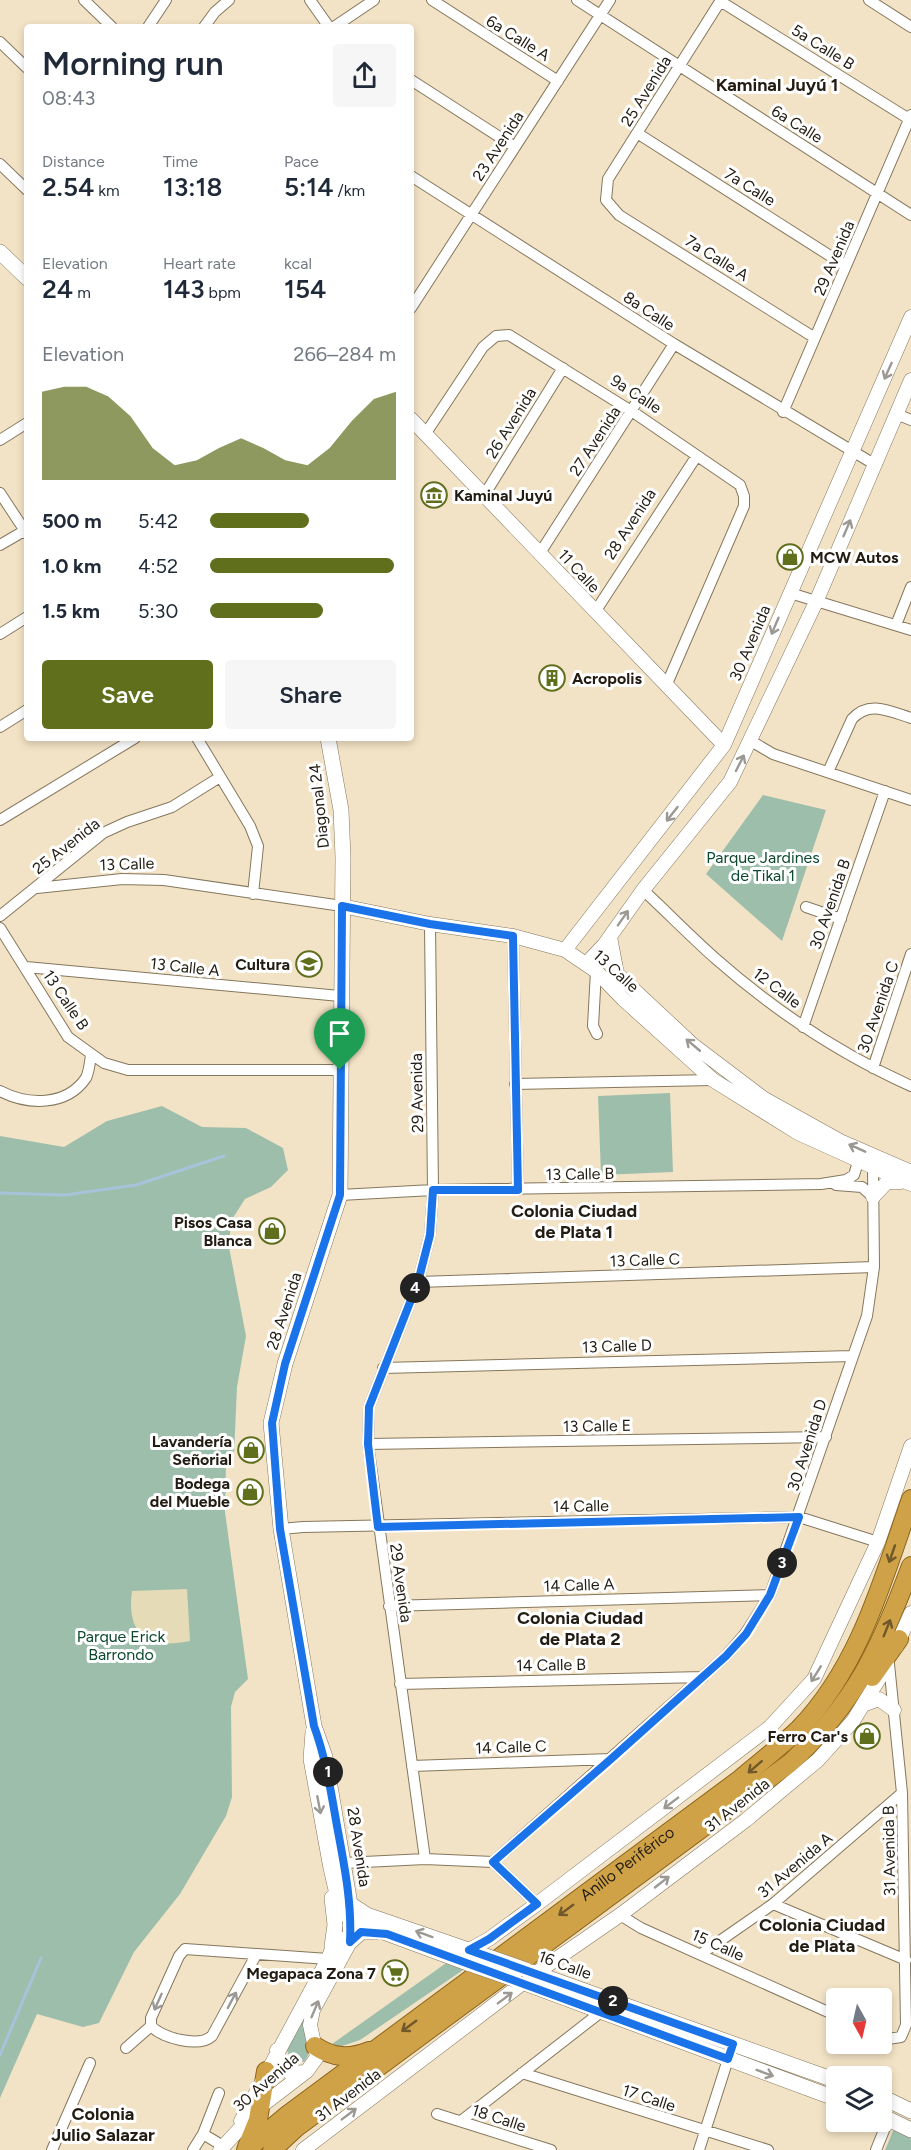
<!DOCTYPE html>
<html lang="en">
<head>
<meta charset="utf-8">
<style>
	body { margin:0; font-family:Figtree,sans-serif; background:#f6f6f7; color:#1f2937; height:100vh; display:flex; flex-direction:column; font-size:22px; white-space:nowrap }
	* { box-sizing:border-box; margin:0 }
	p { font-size:20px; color:#747a83 }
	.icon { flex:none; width:33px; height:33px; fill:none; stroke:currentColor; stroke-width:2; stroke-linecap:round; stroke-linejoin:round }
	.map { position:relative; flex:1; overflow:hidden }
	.drawer { position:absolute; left:24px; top:24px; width:390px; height:717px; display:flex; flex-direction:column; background:#fff; border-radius:6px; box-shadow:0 3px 9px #0003 }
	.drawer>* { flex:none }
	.needle { width:39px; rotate:172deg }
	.fabs { position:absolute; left:826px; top:1988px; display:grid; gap:12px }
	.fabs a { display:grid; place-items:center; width:66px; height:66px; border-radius:6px; background:#fff; box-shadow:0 3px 9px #0003; font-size:30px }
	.pin { position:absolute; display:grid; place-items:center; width:51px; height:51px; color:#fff; margin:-62px -26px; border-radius:50% 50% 50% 0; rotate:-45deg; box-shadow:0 0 6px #0007 }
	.pin .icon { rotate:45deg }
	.km { position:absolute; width:30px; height:30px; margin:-15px; border-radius:50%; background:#222; color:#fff; font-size:16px; line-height:30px; text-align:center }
	.round { display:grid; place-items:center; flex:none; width:63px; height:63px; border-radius:6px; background:#f6f6f7 }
	.head { display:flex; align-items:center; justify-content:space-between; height:102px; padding:0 18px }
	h1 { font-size:33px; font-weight:600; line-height:45px }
	.metrics { display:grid; grid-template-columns:repeat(3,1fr); gap:9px; height:102px; padding:6px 18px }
	.metrics div { display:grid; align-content:center }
	.metrics b { font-size:26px; font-weight:600 }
	.metrics small { font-size:16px; font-weight:400 }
	.metrics p { font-size:16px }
	.chart { height:168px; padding:12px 18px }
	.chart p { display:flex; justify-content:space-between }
	.chart svg { width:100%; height:108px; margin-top:6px; fill:#5f6f1c; opacity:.7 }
	.action { display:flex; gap:12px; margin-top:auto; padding:12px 18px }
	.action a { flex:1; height:69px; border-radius:6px; background:#5f6f1c; color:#fff; font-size:24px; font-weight:600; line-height:69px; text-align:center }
	.action a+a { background:#f6f6f7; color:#1f2937 }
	ul { padding:0 18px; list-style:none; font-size:20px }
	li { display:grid; grid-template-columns:96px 72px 1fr; align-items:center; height:45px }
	li i { height:15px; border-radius:8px; background:#5f6f1c }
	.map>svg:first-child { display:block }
	.green { fill:#9ebeac }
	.sand { fill:#e5dcb7 }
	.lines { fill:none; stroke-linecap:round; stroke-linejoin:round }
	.stream { stroke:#a6c3da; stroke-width:3 }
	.minor-casing { stroke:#85775d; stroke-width:12 }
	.tertiary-casing { stroke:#85775d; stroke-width:15 }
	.secondary-casing { stroke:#85775d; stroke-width:16 }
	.trunk-casing { stroke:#8c6418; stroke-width:20 }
	.minor { stroke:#fff; stroke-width:10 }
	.tertiary { stroke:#fff; stroke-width:14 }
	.secondary { stroke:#fff; stroke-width:15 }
	.trunk { stroke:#d0a248; stroke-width:18 }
	.secondary-bridge-casing { stroke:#85775d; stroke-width:16; stroke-linecap:butt }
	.secondary-bridge { stroke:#fff; stroke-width:15 }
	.oneway { stroke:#9c9994 }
	.oneway2 { stroke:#70582a }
	.route-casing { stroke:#fff; stroke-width:12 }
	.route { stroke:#1a73e8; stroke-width:8 }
	.labels { text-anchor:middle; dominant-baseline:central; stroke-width:6; stroke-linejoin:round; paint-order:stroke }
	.street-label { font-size:16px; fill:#221c12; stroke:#fff }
	.poi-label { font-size:16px; font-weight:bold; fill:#221c12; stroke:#fff; text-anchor:end }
	.park-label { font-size:16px; fill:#0b492f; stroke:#fff }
	.neighbourhood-label { font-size:18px; font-weight:bold; fill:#221c12; stroke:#fff }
</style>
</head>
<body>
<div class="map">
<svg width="911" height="2150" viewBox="0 0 911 2150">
	<rect width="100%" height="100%" fill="#f3e3c6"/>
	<path class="green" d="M 763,795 L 826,810 L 782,941 L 706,874 Z
		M 670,1093 L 673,1172 L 601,1175 L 598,1096 Z
		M 162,1106 L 202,1127 L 246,1128 L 283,1148 L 288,1170 L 271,1187 L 245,1199 L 231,1221 L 229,1247 L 246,1336 L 237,1387 L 234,1455 L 226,1462 L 225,1512 L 248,1679 L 235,1692 L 231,1707 L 232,1797 L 226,1816 L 180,1894 L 134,1952 L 99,2023 L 83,2027 L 37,2014 L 0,2098 L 0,1136 L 64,1147 L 107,1121 Z
		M 449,1961 L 466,1968 L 360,2040 L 339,2047 L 332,2044 Z
		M 307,2007 C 306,2014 303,2022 304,2028 C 305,2042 315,2048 304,2062 L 291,2060 L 286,2048 Z
		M 894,2129 L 911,2138 L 911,2150 L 885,2150 Z"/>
	<path class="sand" d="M 187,1589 L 190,1641 C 148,1650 126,1635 132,1591 Z"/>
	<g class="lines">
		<path class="stream" d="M 0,1193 L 65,1195 L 136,1185 L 224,1156
			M 0,2055 L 41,1958"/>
		<g class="minor-casing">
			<path id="minor" d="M 84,0 L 112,27
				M 310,0 L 329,27
				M 432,0 L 558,81
				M 577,0 L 911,215
				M 721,0 L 608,179 L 606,200 L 619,215 L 815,338
				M 869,0 L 911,27
				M 720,1 L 909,119
				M 148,27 L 166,0
				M 204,27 L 215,12 L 229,0
				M 334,27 L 374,0
				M 0,42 L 27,68
				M 411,80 L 515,147
				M 637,133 L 846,266
				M 0,164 L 27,190
				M 411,176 L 674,344 L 874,464
				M 411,308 L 610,0
				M 783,412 L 911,115
				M 896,414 L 911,420
				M 426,433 L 483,347 L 496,336 L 509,335 L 633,412 L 740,485 L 744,496 L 744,506 L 666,686
				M 0,440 L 27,423
				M 0,493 L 27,534
				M 485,494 L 563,368
				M 0,545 L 24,531
				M 540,553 L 674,344
				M 790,593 L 911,630
				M 595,612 L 696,457
				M 896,625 L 911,587
				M 0,634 L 27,617
				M 0,727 L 27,710
				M 197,738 L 250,826 L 258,846 L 253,894
				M 751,741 L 773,754 L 911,800
				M 828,772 L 852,719 C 869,700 889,711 911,718
				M 0,820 L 135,738
				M 37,888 L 122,879 L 164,880 L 342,906
				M 643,890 C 668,913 691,937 716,959 C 775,1011 840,1054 911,1086
				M 806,907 L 841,919
				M 0,916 L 103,833 L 127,822 L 172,807 L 220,777
				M 0,928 L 68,1037 L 104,1063 L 128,1070 L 340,1070
				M 513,936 L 518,1190
				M 26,967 L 340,996
				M 596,971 L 593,1026 L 597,1034
				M 803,1027 L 885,791
				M 873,1068 L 911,954
				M 515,1084 L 713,1080
				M 0,1091 C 27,1105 66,1107 86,1078 C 89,1072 90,1062 91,1055
				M 836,1185 L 862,1187 L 873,1197
				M 340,1195 L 433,1190 L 821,1184 L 846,1180 L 854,1175 L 858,1162
				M 418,1282 L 874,1267
				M 383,1368 L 853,1356
				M 368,1444 L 826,1437
				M 281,1529 L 303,1527 L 799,1517 L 878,1542
				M 389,1606 L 770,1595
				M 400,1684 L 703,1677
				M 412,1766 L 611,1759
				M 425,1859 L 368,1444 L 369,1407 L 418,1282 L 430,1235 L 433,1190 L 430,924
				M 493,1862 L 726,1656 L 745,1634 L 770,1595 L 867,1316 L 874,1267 L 873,1169
				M 344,1863 L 425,1859 L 493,1862 L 537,1904
				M 773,1904 L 906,1960
				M 620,1915 L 641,1928 L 837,2016
				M 701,1954 L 773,1904 L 902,1793
				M 151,2026 C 162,2038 199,2048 212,2036 L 256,1955
				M 882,2036 L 888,2039 L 901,2037 L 906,2025 L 902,1793 L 889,1664
				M 126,2048 L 151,2026 L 151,2018 L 179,1956 L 185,1949 L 328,1959
				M 522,2073 L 768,2150
				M 437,2114 L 551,2150
				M 461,2121 L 601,2012
				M 203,2134 L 223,2146
				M 52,2150 L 90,2063
				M 193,2150 L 203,2134 L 219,2093
				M 699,2150 L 730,2053
				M 876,2150 L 889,2118"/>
		</g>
		<g class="tertiary-casing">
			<path id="tertiary" d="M 411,419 L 724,745
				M 342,906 L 430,924 L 513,936 L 565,950 L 596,971 L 623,999 L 713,1080 L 798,1133 L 911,1184
				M 610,937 L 617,974 L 693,1045 L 763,1098 L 842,1142 L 911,1172
				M 565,950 L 724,745 L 911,317
				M 586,964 L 604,945 L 643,890 L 730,782 L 816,602 L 911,380
				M 873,1197 L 887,1182 L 901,1182
				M 896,1647 L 911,1613
				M 863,1705 L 879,1699 L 894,1710
				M 469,1950 L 489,1939 L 537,1904 L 770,1727 L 814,1679 L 878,1542 L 911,1446
				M 277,2050 L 279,2059 L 290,2073 L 305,2072
				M 241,2121 L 328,1959 L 337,1936
				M 220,2150 L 260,2107 L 307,2071 L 317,2057 L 310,2025 L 313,2010 L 350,1942 L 350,1911
				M 303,2150 L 536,1973 L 620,1915 L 746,1820 L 818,1760 L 853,1721 L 885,1669"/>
		</g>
		<g class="secondary-casing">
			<path id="secondary" d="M 0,252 L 27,278
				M 328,738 L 341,810 L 343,857 L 340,1195 L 285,1364 L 271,1423 L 281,1529 L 314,1726 L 325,1757 L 350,1904 L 367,1915 L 486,1956
				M 313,1732 L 311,1759 L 331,1868 L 340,1907 L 351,1920 L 470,1964
				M 332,1898 L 335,1925 L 332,1946
				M 350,1942 L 361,1932 L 375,1932
				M 526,1970 L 837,2081
				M 514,1979 L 837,2099
				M 882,2097 L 911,2111
				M 882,2116 L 911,2130"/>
		</g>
		<g class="trunk-casing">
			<g id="trunk">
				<path d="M 872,1677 L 899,1639"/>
				<path d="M 315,2046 C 333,2058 349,2059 369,2051"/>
				<path d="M 247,2147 L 258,2120 L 266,2071"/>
				<path id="s1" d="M 246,2150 L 286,2116 L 739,1780 C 759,1763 780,1747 799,1729 C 860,1666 883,1579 911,1499"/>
				<path d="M 272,2150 L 297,2127 L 790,1763 C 856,1702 880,1649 911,1566"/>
			</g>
		</g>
		<use href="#minor" class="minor"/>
		<use href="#tertiary" class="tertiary"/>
		<use href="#secondary" class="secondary"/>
		<use href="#trunk" class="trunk"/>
		<g class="secondary-bridge-casing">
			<path id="secondary-bridge" d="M 486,1956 L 526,1970
				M 470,1964 L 514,1979"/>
		</g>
		<use href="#secondary-bridge" class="secondary-bridge"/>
	</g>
	<defs><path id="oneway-shaft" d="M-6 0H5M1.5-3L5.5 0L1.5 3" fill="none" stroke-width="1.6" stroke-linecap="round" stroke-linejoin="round" transform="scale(1.5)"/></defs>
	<g class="oneway">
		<use href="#oneway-shaft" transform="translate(888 371) rotate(114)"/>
		<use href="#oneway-shaft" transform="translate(847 528) rotate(-67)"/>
		<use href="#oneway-shaft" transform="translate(775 626) rotate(113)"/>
		<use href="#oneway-shaft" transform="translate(740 763) rotate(-63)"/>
		<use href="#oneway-shaft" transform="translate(672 814) rotate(128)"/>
		<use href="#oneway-shaft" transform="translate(623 918) rotate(-55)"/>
		<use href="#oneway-shaft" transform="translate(693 1045) rotate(-140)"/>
		<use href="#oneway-shaft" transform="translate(857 1148) rotate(-156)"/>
		<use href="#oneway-shaft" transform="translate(816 1674) rotate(122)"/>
		<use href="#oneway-shaft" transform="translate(671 1803) rotate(143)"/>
		<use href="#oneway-shaft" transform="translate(319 1805) rotate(79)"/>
		<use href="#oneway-shaft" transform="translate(662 1882) rotate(-38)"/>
		<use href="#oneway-shaft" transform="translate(424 1934) rotate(-160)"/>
		<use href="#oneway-shaft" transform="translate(505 1998) rotate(-37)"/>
		<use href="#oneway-shaft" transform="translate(232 2000) rotate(-62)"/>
		<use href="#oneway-shaft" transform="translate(158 2002) rotate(114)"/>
		<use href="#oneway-shaft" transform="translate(315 2009) rotate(-67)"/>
		<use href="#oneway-shaft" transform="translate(765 2073) rotate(20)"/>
		<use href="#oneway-shaft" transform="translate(349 2114) rotate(-37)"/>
	</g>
	<g class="oneway2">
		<use href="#oneway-shaft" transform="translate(892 1554) rotate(109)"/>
		<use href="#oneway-shaft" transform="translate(887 1628) rotate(-68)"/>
		<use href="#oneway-shaft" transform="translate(755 1767) rotate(139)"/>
		<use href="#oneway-shaft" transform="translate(566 1910) rotate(144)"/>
		<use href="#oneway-shaft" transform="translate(409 2026) rotate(144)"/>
	</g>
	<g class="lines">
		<g class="route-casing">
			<path id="route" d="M 342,906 L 430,924 L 513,936 L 518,1190 L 433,1190 L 430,1235 L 418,1282 L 369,1407 L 368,1444 L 378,1527 L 799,1517 L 770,1595 L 746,1634 L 726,1656 L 611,1759 L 493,1862 L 537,1904 L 489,1939 L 469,1950 L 733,2044 L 728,2059 L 387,1934 L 361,1932 L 350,1942 C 352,1902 344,1864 337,1826 C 331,1792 326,1759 314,1726 L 280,1529 L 272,1423 L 285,1364 L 340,1195 Z"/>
		</g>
		<use href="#route" class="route"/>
	</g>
	<defs>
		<g id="museum-ring" transform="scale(1.35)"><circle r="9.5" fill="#fff" stroke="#5f6f1c" stroke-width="1.5"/><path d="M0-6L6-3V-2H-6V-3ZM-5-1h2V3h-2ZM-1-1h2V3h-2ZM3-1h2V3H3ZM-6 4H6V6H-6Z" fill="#5f6f1c"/></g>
		<g id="shop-ring" transform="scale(1.35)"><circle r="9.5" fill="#fff" stroke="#5f6f1c" stroke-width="1.5"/><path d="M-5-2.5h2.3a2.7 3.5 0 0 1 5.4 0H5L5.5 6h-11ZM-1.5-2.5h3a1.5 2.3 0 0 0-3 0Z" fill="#5f6f1c"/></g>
		<g id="building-ring" transform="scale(1.35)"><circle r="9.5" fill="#fff" stroke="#5f6f1c" stroke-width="1.5"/><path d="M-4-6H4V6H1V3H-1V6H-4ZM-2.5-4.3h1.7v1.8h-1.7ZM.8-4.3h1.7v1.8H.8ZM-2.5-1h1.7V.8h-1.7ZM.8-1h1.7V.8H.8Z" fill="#5f6f1c"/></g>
		<g id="school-ring" transform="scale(1.35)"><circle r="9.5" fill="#fff" stroke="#5f6f1c" stroke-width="1.5"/><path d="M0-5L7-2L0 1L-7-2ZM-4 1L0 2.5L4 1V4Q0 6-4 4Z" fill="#5f6f1c"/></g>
		<g id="supermarket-ring" transform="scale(1.35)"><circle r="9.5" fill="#fff" stroke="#5f6f1c" stroke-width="1.5"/><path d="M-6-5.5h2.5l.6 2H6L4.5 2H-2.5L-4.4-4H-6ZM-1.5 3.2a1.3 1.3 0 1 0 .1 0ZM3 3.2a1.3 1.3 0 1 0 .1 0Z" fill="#5f6f1c"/></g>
	</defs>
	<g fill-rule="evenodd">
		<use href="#museum-ring" x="434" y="495"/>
		<use href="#shop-ring" x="790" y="557"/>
		<use href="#building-ring" x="552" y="678"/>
		<use href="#school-ring" x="309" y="964"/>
		<use href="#shop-ring" x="272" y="1231"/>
		<use href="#shop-ring" x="251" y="1450"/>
		<use href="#shop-ring" x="250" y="1492"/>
		<use href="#shop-ring" x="867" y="1736"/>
		<use href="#supermarket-ring" x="395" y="1973"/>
	</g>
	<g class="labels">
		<g class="street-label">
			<text transform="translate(518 38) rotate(32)">6a Calle A</text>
			<text transform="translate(823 47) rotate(32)">5a Calle B</text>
			<text transform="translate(646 91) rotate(-58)">25 Avenida</text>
			<text transform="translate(797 124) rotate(32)">6a Calle</text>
			<text transform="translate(498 146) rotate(-57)">23 Avenida</text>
			<text transform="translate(750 187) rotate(32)">7a Calle</text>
			<text transform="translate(717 258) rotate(32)">7a Calle A</text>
			<text transform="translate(834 258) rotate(-67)">29 Avenida</text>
			<text transform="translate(649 311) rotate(33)">8a Calle</text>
			<text transform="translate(636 394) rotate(33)">9a Calle</text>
			<text transform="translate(511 423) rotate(-58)">26 Avenida</text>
			<text transform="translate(595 441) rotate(-57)">27 Avenida</text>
			<text transform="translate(630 524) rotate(-57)">28 Avenida</text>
			<text transform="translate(579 571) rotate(47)">11 Calle</text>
			<text transform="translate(750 643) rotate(-67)">30 Avenida</text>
			<text transform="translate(319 806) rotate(-96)">Diagonal 24</text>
			<text transform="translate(66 846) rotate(-38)">25 Avenida</text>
			<text transform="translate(127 864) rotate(-2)">13 Calle</text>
			<text transform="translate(830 904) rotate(-71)">30 Avenida B</text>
			<text transform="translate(185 967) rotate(6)">13 Calle A</text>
			<text transform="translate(616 971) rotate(42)">13 Calle</text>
			<text transform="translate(777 988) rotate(37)">12 Calle</text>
			<text transform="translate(66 1000) rotate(56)">13 Calle B</text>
			<text transform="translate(878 1007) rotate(-71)">30 Avenida C</text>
			<text transform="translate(417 1093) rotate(-91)">29 Avenida</text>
			<text transform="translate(580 1174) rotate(-1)">13 Calle B</text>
			<text transform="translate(645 1260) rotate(-2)">13 Calle C</text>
			<text transform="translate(284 1311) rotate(-72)">28 Avenida</text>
			<text transform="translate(617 1346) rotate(-2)">13 Calle D</text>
			<text transform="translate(597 1426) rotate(-1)">13 Calle E</text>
			<text transform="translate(807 1445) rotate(-72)">30 Avenida D</text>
			<text transform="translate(581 1506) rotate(-1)">14 Calle</text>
			<text transform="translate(401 1583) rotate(82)">29 Avenida</text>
			<text transform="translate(579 1585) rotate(-2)">14 Calle A</text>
			<text transform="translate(551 1665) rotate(-1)">14 Calle B</text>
			<text transform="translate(511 1747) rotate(-2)">14 Calle C</text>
			<text transform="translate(737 1805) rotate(-38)">31 Avenida</text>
			<text transform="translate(359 1847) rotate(81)">28 Avenida</text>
			<text transform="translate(889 1851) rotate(-91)">31 Avenida B</text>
			<text stroke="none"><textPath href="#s1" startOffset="477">Anillo Periférico</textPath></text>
			<text transform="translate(795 1865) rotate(-40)">31 Avenida A</text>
			<text transform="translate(718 1945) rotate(24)">15 Calle</text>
			<text transform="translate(565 1965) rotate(20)">16 Calle</text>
			<text transform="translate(266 2082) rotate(-41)">30 Avenida</text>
			<text transform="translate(348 2095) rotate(-37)">31 Avenida</text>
			<text transform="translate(649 2098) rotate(18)">17 Calle</text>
			<text transform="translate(499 2118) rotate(18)">18 Calle</text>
		</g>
		<g class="poi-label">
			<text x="454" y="495" text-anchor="start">Kaminal Juyú</text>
			<text x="810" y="557" text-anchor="start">MCW Autos</text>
			<text x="572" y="678" text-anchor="start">Acropolis</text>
			<text x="290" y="964">Cultura</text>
			<text x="252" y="1222">Pisos Casa<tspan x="252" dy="18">Blanca</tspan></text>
			<text x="232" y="1441">Lavandería<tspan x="232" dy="18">Señorial</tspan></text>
			<text x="230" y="1483">Bodega<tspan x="230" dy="18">del Mueble</tspan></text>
			<text x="848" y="1736">Ferro Car's</text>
			<text x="376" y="1973">Megapaca Zona 7</text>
		</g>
		<g class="park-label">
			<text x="763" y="857">Parque Jardines<tspan x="763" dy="18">de Tikal 1</tspan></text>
			<text x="121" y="1636">Parque Erick<tspan x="121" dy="18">Barrondo</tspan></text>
		</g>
		<g class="neighbourhood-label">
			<text x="777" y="85">Kaminal Juyú 1</text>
			<text x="574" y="1211">Colonia Ciudad<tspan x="574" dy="21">de Plata 1</tspan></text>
			<text x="580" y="1618">Colonia Ciudad<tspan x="580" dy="21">de Plata 2</tspan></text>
			<text x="822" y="1925">Colonia Ciudad<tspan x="822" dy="21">de Plata</tspan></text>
			<text x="103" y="2114">Colonia<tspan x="103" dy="21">Julio Salazar</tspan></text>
		</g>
	</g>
</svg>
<div class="fabs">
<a><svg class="needle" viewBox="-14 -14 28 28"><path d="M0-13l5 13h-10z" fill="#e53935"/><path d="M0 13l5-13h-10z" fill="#747a83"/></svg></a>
<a><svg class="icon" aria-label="layers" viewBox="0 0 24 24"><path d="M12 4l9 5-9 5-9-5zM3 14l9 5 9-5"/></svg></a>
</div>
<div class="pin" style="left:340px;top:1070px;background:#1e9e55"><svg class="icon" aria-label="arrive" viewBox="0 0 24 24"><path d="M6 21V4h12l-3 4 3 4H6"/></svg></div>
<b class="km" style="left:328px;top:1772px">1</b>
<b class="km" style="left:613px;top:2001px">2</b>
<b class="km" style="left:782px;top:1563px">3</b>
<b class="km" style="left:415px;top:1288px">4</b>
<section class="drawer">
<div class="head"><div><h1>Morning run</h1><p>08:43</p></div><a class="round"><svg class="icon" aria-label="share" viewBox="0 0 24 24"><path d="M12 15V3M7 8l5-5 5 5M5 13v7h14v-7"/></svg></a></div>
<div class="metrics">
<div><p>Distance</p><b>2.54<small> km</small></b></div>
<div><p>Time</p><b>13:18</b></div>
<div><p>Pace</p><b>5:14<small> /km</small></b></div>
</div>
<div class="metrics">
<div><p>Elevation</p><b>24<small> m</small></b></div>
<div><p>Heart rate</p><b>143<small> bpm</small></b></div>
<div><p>kcal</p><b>154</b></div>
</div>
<div class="chart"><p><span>Elevation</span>266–284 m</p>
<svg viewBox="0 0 160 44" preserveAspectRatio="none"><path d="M0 44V8L10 6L20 6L30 10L40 18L50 31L60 38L70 36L80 31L90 27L100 31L110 36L120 38L130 31L140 20L150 11L160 8V44z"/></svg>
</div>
<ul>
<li><b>500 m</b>5:42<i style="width:53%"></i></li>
<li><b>1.0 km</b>4:52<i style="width:99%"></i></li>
<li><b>1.5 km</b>5:30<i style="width:61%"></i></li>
</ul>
<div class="action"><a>Save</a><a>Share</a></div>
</section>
</div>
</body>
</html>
